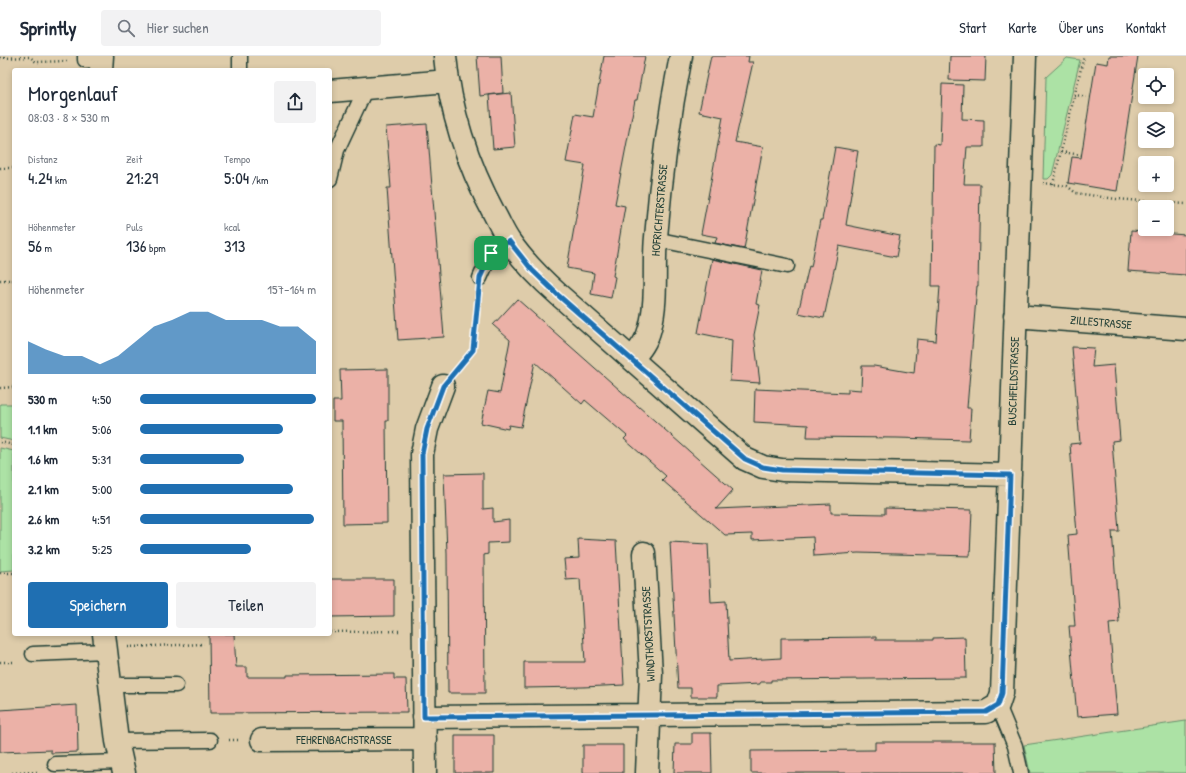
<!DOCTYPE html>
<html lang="de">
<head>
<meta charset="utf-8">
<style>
	body { margin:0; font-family:"Patrick Hand",sans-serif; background:#f2f2f3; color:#1f2937; height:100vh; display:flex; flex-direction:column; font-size:15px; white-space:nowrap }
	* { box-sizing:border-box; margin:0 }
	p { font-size:13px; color:#747a83 }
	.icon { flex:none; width:22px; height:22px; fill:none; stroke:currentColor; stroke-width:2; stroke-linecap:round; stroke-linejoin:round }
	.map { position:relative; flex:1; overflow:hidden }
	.drawer { position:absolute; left:12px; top:12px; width:320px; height:568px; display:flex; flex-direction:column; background:#fff; border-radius:4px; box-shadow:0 2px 6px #0003 }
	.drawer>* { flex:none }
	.buttons { position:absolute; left:1138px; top:12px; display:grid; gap:8px }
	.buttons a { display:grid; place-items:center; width:36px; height:36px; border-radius:4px; background:#fff; box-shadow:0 2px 6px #0003; font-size:20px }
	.pin { position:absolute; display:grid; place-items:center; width:34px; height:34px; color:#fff; margin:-17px; border-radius:8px; box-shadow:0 2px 6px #0006 }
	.round { display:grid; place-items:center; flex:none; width:42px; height:42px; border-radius:4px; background:#f2f2f3 }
	.summary { display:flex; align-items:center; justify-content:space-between; height:68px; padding:0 16px }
	h1 { font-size:22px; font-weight:600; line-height:30px }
	.figures { display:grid; grid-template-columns:repeat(3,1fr); gap:6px; height:68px; padding:4px 16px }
	.figures div { display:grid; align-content:center }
	.figures b { font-size:17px; font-weight:600 }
	.figures small { font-size:11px; font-weight:400 }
	.figures p { font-size:11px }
	.chart { height:112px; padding:8px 16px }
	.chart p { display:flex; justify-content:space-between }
	.chart svg { width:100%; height:72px; margin-top:4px; fill:#1f6fb2; opacity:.7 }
	.button { display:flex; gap:8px; margin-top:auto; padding:8px 16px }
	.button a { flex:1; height:46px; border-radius:4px; background:#1f6fb2; color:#fff; font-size:16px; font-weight:600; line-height:46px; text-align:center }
	.button a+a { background:#f2f2f3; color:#1f2937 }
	ul { padding:0 16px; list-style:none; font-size:13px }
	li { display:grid; grid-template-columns:64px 48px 1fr; align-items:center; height:30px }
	li i { height:10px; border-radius:5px; background:#1f6fb2 }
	header { display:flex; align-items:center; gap:24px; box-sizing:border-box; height:56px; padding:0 20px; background:#fff; border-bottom:1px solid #e0e1e3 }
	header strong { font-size:19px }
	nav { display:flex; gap:22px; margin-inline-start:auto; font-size:14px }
	.search { width:280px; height:36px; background:#f2f2f3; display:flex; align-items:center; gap:10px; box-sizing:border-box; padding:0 14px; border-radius:4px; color:#747a83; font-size:15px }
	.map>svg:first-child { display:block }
	.green { fill:#ace2a5; stroke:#66906c }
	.building { fill:#ebb1a7; stroke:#1f3d34 }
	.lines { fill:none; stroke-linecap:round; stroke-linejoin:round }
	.service-casing { stroke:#1f3d34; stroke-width:17 }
	.minor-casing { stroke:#1f3d34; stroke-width:25 }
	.path { stroke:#1f3d34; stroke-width:2.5; stroke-dasharray:1 3; stroke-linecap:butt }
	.service { stroke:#deccaa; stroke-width:14 }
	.minor { stroke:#deccaa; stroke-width:22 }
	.route-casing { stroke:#fff; stroke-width:8 }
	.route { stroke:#1f6fb2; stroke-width:5 }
	.labels { text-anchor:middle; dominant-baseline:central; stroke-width:4; stroke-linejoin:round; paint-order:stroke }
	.street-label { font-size:12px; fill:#1f3d34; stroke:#deccaa }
</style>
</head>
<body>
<header>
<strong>Sprintly</strong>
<div class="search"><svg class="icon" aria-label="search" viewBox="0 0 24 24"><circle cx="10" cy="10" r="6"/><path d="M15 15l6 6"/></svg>Hier suchen</div>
<nav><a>Start</a><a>Karte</a><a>Über uns</a><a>Kontakt</a></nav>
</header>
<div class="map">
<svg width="1186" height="717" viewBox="0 0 1186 717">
	<rect width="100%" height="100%" fill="#deccaa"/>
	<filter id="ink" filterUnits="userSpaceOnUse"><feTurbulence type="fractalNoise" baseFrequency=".025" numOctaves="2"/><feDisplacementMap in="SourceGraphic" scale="8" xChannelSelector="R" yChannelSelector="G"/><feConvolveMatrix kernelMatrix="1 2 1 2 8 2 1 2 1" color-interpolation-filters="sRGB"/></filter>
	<g filter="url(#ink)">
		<path class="green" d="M 1067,2 L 1080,4 L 1052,119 L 1048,123 L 1043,123 L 1046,21 Z
			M 0,348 L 14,348 L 14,385 L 0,382 Z
			M 0,392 L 14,395 L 14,514 L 0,515 Z
			M 1186,665 L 1186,717 L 1030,717 L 1024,689 Z"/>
		<path class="building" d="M 477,0 L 501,0 L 503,37 L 480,40 Z
			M 604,0 L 645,0 L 637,44 L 635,44 L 615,148 L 625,150 L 613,220 L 615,221 L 611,242 L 591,238 L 594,217 L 567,212 L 585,109 L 566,106 L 575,58 L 593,61 Z
			M 711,0 L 749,0 L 748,6 L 753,6 L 735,86 L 763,91 L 744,193 L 715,187 L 717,181 L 701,178 L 723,61 L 699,56 Z
			M 950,0 L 986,0 L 985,25 L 949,24 Z
			M 1109,0 L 1138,0 L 1117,135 L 1068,127 L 1072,101 L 1081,102 L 1096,6 L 1108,8 Z
			M 942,28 L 963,29 L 962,63 L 984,64 L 984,91 L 967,91 L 964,128 L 980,128 L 978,230 L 977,230 L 967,352 L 971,352 L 969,384 L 897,382 L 807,381 L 808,369 L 754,366 L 755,333 L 848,337 L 848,333 L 861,334 L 862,310 L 874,310 L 914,317 L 917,283 L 936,285 L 940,230 L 932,230 L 934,88 L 940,89 Z
			M 511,37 L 515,91 L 493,93 L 489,39 Z
			M 427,68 L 444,281 L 398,284 L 387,132 L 391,132 L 386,71 Z
			M 835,91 L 858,95 L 846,169 L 900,180 L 896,201 L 839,190 L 824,262 L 798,257 L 809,210 L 811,211 L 820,164 L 822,164 Z
			M 1131,175 L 1186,179 L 1186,219 L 1128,215 Z
			M 712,203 L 762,214 L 756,248 L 760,249 L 754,279 L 760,327 L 730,325 L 732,284 L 698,277 Z
			M 517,243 L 733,434 L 716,453 L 831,448 L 831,457 L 885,458 L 885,452 L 972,454 L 970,500 L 858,497 L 814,500 L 813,481 L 752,484 L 752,478 L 725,479 L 662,424 L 666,420 L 624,383 L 627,380 L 585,344 L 582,348 L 535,306 L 521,371 L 509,369 L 508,373 L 481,367 L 488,335 L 500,337 L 510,284 L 493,269 Z
			M 1072,291 L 1094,292 L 1092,311 L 1114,309 L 1120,384 L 1112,385 L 1119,475 L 1112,475 L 1119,566 L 1109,567 L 1117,658 L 1077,661 L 1069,570 L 1075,570 L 1068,479 L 1077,478 L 1070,388 L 1080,387 Z
			M 388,313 L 388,365 L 386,365 L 387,467 L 343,468 L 342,365 L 333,365 L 333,345 L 341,345 L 340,314 Z
			M 483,417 L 483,453 L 493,452 L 493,466 L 509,464 L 509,486 L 488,487 L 488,498 L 484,499 L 485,637 L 448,637 L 447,497 L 444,418 Z
			M 578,483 L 616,485 L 624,629 L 583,631 L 524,632 L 524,606 L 585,606 L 580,523 L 566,524 L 564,503 L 579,502 Z
			M 670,486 L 708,488 L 711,546 L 726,545 L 729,605 L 781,602 L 781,582 L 876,581 L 876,584 L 933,584 L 933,582 L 965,581 L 966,622 L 771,624 L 771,626 L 760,626 L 760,628 L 717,630 L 717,641 L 691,641 L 691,632 L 678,632 Z
			M 330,523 L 394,523 L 394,560 L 330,561 Z
			M 209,578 L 234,578 L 236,611 L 247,611 L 247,621 L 287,621 L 287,619 L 394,618 L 394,623 L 406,623 L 407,656 L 210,657 Z
			M 77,649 L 78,696 L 51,697 L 51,694 L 0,696 L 0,654 Z
			M 692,677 L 711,677 L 712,717 L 674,717 L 675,688 L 692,688 Z
			M 455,679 L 494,679 L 494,717 L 455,717 Z
			M 875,686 L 995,686 L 996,717 L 751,717 L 751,695 L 875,694 Z
			M 583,689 L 623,689 L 623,717 L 583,717 Z"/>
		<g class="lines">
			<g class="service-casing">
				<path id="service" d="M 85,0 L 85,4 L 102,5
					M 240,0 L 240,14
					M 330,123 L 337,94 L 366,32
					M 655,183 L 787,210
					M 480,222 L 491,197 L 509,185
					M 33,598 L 106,595
					M 110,629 L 176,629
					M 998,649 L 1015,690 L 1021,717
					M 117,685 L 210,684
					M 55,708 L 121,706"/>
			</g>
			<g class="minor-casing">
				<path id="minor" d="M 445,0 C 450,55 469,111 495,159 C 500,168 504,178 510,186 C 524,206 541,223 559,239 L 745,403 L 763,411 L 782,414 L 1010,419
					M 101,14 L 102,0
					M 330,35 L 448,25
					M 1015,260 L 1186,273
					M 632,303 C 640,294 647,285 650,272 C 658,243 653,211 656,181 C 661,120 669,60 681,0
					M 644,497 L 651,618 L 647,717
					M 104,578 L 117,685 L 124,717
					M 424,661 L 986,656 L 998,649 L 1002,637 L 1025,0
					M 262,684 L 425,683
					M 425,717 L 422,398 L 427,373 L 443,330"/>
			</g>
			<path class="path" d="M 0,2 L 30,1 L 36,6 L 67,5
				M 1074,39 L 1090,41
				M 1061,96 L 1082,99
				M 0,112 L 14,112
				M 1043,127 L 1067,130 L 1076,137 L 1116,143 L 1186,148
				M 1053,128 L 1084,0
				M 0,224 L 14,224
				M 457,313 L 473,294 L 478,240
				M 0,332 L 14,331
				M 0,386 L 14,389
				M 0,517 L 14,517
				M 330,576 L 401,575
				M 128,591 L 204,588
				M 0,606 L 15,606
				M 229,684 L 240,684
				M 12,717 L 37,716"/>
			<use href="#service" class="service"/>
			<use href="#minor" class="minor"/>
		</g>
	</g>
	<g class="lines" filter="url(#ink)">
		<g class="route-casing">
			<path id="route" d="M 509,185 L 532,214 L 559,240 L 745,403 L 763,411 L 782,414 L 1010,419 L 1002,637 L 998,649 L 986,656 L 424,661 L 422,398 L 427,373 L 443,330 L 473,294 L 480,222 L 491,197 Z"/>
		</g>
		<use href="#route" class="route"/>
	</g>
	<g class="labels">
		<g class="street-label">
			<text transform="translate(659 154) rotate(-85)">HOFRICHTERSTRASSE</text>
			<text transform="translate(1101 266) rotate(5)">ZILLESTRASSE</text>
			<text transform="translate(1013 325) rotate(-88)">BUSCHFELDSTRASSE</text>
			<text transform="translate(648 578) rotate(-93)">WINDTHORSTSTRASSE</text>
			<text x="344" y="683">FEHRENBACHSTRASSE</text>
		</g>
	</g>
</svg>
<div class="buttons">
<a><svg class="icon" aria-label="locate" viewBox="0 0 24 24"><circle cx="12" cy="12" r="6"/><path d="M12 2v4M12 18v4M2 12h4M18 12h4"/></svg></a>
<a><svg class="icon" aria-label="layers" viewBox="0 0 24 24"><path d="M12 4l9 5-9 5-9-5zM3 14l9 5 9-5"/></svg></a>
<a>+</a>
<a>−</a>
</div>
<div class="pin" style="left:491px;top:197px;background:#1e9e55"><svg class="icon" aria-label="arrive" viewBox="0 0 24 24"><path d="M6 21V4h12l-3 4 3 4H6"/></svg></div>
<section class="drawer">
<div class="summary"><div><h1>Morgenlauf</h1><p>08:03 · 8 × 530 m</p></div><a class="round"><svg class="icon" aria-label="share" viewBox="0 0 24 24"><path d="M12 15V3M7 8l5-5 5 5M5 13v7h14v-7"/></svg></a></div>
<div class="figures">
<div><p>Distanz</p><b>4.24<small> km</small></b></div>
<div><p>Zeit</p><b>21:29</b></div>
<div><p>Tempo</p><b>5:04<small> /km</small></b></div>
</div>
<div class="figures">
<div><p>Höhenmeter</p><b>56<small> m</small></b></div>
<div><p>Puls</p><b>136<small> bpm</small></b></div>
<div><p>kcal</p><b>313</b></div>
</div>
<div class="chart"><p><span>Höhenmeter</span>157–164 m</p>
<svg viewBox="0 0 160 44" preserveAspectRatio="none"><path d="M0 44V24L10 29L20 33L30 33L40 38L50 33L60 24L70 15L80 11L90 6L100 6L110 11L120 11L130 11L140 15L150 15L160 24V44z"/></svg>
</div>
<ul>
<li><b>530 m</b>4:50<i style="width:100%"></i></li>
<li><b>1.1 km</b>5:06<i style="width:81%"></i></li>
<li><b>1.6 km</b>5:31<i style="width:59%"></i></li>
<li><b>2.1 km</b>5:00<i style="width:87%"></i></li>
<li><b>2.6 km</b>4:51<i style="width:99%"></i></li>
<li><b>3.2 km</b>5:25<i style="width:63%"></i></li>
</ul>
<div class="button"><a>Speichern</a><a>Teilen</a></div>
</section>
</div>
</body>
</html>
